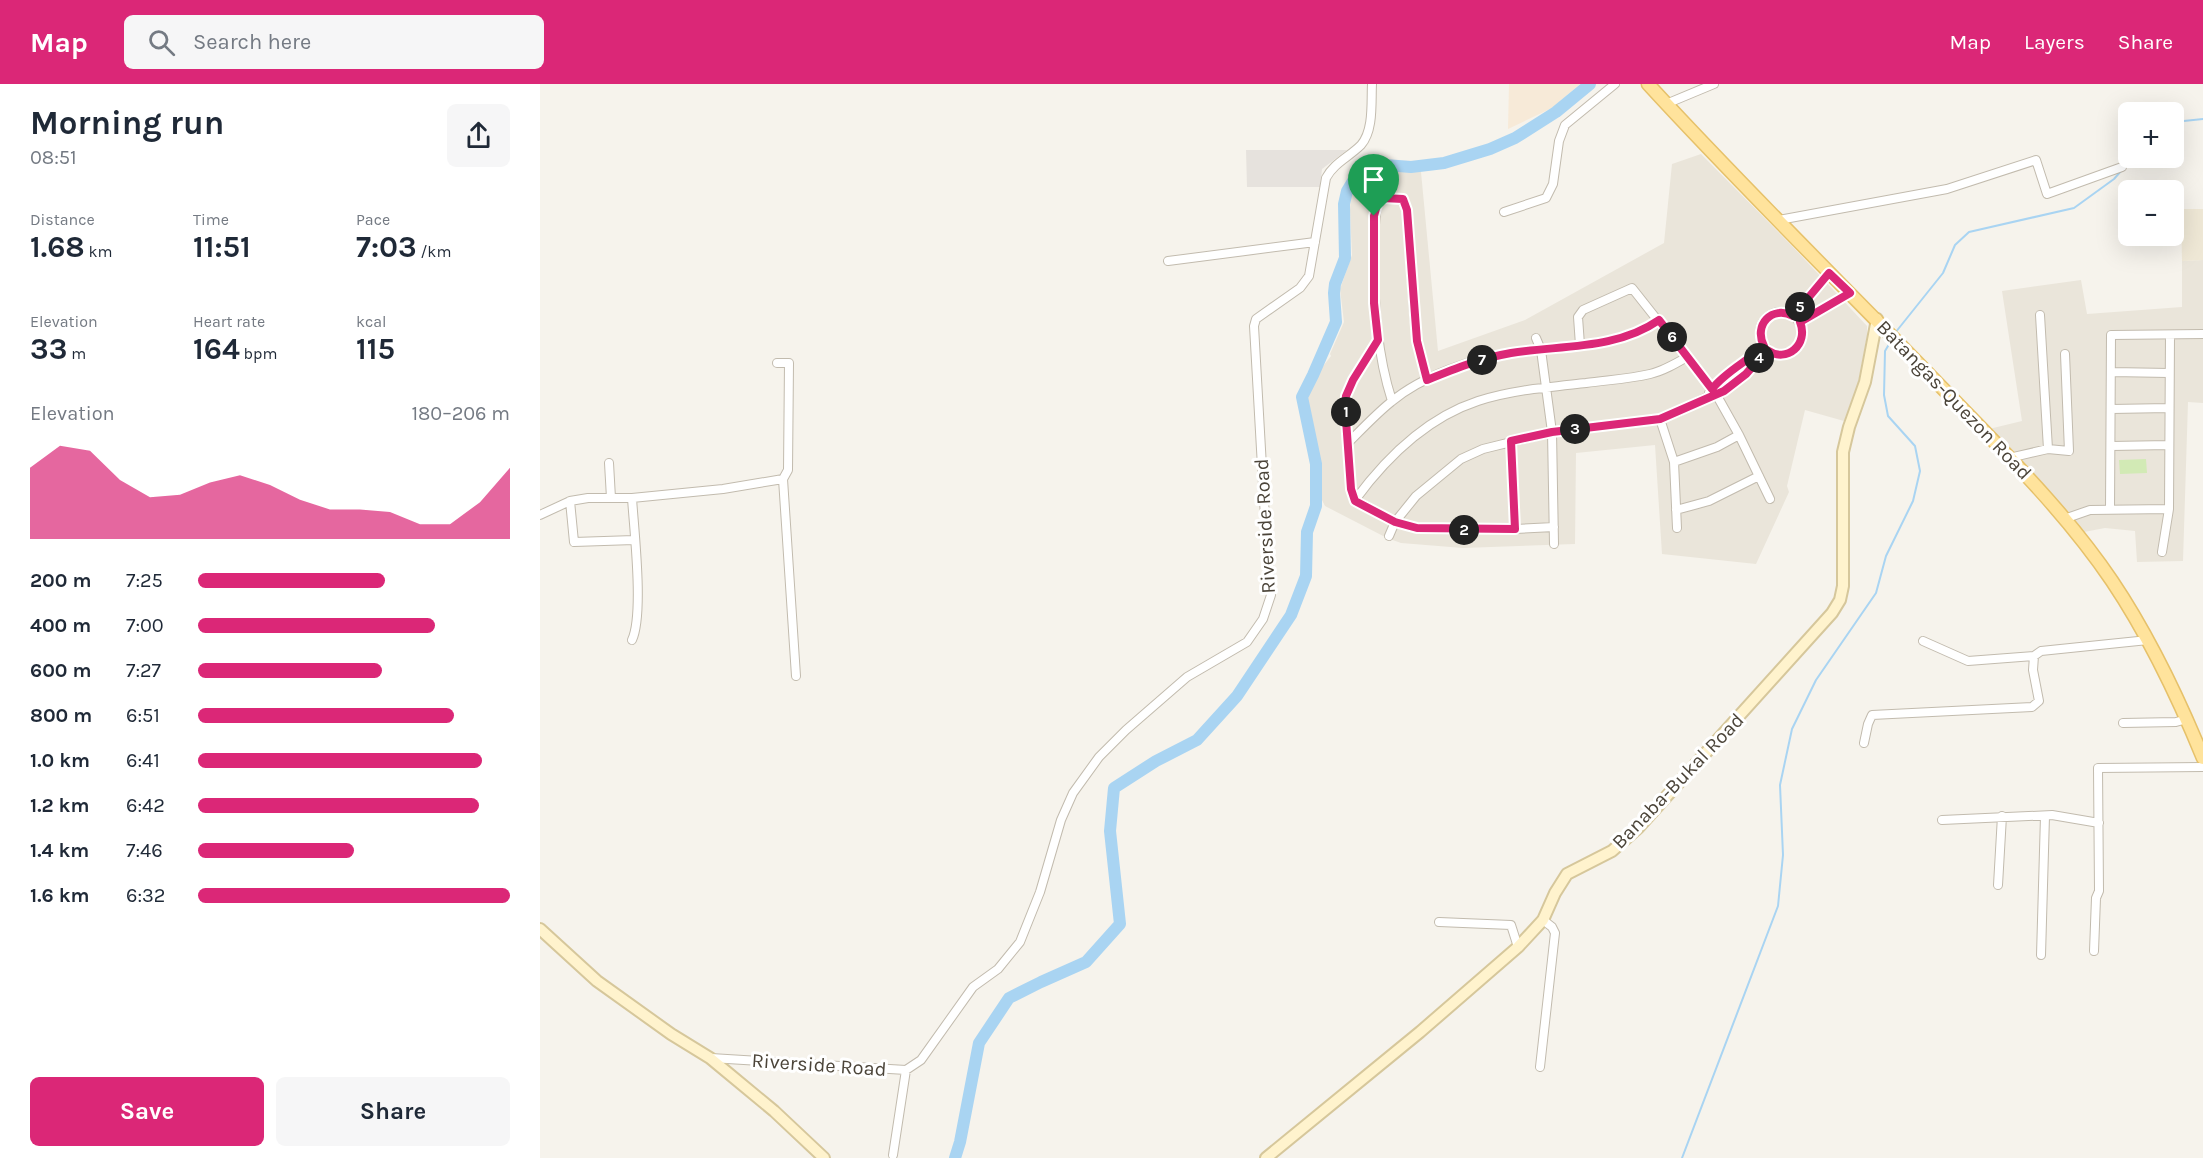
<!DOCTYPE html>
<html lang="en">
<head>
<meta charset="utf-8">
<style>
	body { margin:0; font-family:Karla,sans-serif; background:#f6f6f7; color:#1f2937; height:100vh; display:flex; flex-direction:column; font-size:22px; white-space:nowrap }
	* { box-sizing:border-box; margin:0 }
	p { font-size:20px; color:#747a83 }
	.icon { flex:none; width:33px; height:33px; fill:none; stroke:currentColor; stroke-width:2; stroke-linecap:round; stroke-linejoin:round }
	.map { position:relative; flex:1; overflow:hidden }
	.panel { display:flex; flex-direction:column; background:#fff; width:540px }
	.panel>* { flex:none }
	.buttons { position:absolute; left:1578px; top:18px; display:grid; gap:12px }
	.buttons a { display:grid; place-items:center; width:66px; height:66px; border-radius:9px; background:#fff; box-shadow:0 6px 24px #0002; font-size:30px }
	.pin { position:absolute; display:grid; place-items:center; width:51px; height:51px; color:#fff; margin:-62px -26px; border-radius:50% 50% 50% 0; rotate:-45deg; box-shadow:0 0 6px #0007 }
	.pin .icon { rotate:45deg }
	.km { position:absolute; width:30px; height:30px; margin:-15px; border-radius:50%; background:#222; color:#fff; font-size:16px; line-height:30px; text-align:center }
	.round { display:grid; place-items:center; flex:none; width:63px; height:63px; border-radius:9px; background:#f6f6f7 }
	.overview { display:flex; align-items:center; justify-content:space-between; height:102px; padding:0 30px }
	h1 { font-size:33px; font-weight:700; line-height:45px }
	.figures { display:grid; grid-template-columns:repeat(3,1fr); gap:9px; height:102px; padding:6px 30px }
	.figures div { display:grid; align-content:center }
	.figures b { font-size:30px; font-weight:700 }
	.figures small { font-size:16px; font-weight:400 }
	.figures p { font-size:16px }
	.chart { height:168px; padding:12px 30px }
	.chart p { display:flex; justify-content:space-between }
	.chart svg { width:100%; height:108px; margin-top:6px; fill:#db2777; opacity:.7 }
	.button { display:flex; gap:12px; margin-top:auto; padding:12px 30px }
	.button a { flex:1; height:69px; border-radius:9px; background:#db2777; color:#fff; font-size:24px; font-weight:700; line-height:69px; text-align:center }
	.button a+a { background:#f6f6f7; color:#1f2937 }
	ul { padding:0 30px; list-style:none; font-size:20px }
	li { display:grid; grid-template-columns:96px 72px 1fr; align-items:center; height:45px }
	li i { height:15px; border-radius:8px; background:#db2777 }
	header { display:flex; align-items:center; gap:36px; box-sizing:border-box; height:84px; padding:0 30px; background:#db2777; color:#fff }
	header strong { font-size:28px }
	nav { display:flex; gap:33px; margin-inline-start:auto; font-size:21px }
	.search { width:420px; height:54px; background:#f6f6f7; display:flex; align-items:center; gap:15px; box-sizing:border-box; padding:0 21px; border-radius:9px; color:#747a83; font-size:22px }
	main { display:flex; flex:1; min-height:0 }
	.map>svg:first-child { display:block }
	.residential { fill:#eae5da }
	.commercial { fill:#f7ead8 }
	.industrial { fill:#e6e2dd }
	.education { fill:#efe8d6 }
	.green { fill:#d2eab5 }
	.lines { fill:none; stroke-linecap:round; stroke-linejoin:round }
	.stream { stroke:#a9d4f2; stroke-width:2 }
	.river { stroke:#a9d4f2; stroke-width:12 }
	.street-casing { stroke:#c2bbae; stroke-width:10 }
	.secondary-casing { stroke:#d6c79b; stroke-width:14 }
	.primary-casing { stroke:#e6c16a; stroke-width:15 }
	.street { stroke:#fff; stroke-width:8 }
	.secondary { stroke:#fff3cd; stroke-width:10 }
	.primary { stroke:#ffe39c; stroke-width:12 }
	.route-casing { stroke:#fff; stroke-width:12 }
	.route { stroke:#db2777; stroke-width:8 }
	.labels { text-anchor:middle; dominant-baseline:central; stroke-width:6; stroke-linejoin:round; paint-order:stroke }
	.street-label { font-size:20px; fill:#4b4439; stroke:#fff }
</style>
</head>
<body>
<header>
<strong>Map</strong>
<div class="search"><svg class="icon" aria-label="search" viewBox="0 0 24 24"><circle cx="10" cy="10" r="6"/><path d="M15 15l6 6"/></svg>Search here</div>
<nav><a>Map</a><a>Layers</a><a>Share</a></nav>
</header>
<main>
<section class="panel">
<div class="overview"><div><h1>Morning run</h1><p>08:51</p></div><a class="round"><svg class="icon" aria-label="share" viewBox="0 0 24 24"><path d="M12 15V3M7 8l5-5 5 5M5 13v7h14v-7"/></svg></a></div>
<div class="figures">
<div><p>Distance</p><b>1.68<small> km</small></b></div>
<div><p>Time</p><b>11:51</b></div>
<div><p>Pace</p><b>7:03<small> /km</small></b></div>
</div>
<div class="figures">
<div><p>Elevation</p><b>33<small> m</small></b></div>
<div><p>Heart rate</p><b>164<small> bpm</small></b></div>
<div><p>kcal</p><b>115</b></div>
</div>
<div class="chart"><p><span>Elevation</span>180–206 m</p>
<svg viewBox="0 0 160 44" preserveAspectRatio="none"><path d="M0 44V15L10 6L20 8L30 20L40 27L50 26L60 21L70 18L80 22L90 28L100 32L110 32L120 33L130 38L140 38L150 29L160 15V44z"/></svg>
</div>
<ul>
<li><b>200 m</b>7:25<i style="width:60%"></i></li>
<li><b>400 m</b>7:00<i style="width:76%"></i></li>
<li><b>600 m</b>7:27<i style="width:59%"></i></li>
<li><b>800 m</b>6:51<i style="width:82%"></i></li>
<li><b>1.0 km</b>6:41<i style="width:91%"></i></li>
<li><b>1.2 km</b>6:42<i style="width:90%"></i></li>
<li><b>1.4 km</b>7:46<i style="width:50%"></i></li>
<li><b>1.6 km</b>6:32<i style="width:100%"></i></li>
</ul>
<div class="button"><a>Save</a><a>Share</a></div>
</section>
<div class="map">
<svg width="1663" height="1074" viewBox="0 0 1663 1074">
	<rect width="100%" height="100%" fill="#f6f3ec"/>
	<path class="residential" d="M 1161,70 L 1253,163 L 1327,242 L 1327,252 L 1318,299 L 1304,337 L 1265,326 L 1247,402 L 1249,408 L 1216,480 L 1122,470 L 1115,361 L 1036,369 L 1035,460 L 923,464 L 861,459 L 847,454 L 785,422 L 782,416 L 780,384 L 768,328 L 768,314 L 777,290 L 791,272 L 790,270 L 804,238 L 800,205 L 812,171 L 810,126 L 811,110 L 821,93 L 837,87 L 846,86 L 881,88 L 898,267 L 985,236 L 1124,159 L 1132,80 Z
		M 1663,176 L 1663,319 L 1648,318 L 1643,477 L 1597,478 L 1595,447 L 1565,444 L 1544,448 L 1510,410 L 1449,345 L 1482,337 L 1462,207 L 1541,196 L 1547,230 L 1642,223 L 1642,177 Z"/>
	<path class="commercial" d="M 969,0 L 1040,0 L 1012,24 L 968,45 Z"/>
	<path class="industrial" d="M 706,66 L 807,66 L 782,85 L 780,103 L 707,103 Z"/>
	<path class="education" d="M 1641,125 L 1663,125 L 1663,176 L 1642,177 Z"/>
	<path class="green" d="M 1606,375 L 1607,389 L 1580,390 L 1579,376 Z"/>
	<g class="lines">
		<path class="stream" d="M 1634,38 L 1663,35
			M 1585,83 L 1594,74
			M 1355,249 L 1403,189 L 1415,161 L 1429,148 L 1534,124 L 1574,95 L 1581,87
			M 1142,1074 L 1238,822 L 1243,771 L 1240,701 L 1252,645 L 1276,596 L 1336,509 L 1346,472 L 1373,417 L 1380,387 L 1375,362 L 1348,332 L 1344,311 L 1345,267 L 1351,257"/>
		<path class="river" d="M 415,1074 L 420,1058 L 439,959 L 469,914 L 501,898 L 546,878 L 580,840 L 570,747 L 574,704 L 616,677 L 657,656 L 697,612 L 751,531 L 766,492 L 767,448 L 776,422 L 776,380 L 762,313 L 773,291 L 796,238 L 794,209 L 795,200 L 805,174 L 804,120 L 807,107 L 819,87 L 832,80 L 871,83 L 904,79 L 950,65 L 975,54 L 1016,28 L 1050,0"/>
		<g class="street-casing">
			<path id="street" d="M 1126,20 L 1174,0
				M 964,128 L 1006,114 L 1013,100 L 1019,57 L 1025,41 L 1075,0
				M 1239,136 L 1407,105 L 1496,76 L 1507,110 L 1582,83
				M 628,177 L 775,158
				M1220 249a21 21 0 1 1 42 0a21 21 0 1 1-42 0Z
				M 1500,231 L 1508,365
				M 1253,232 L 1289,189
				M 1260,239 L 1310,209
				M 996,254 L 1001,266 L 1012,348 L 1014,460
				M 838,256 C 826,276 808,297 805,322 L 811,405 L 815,416 L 855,438 L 877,444 L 975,445 L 1014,443
				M 1040,261 L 1038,233 L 1043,226 L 1092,204 L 1176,310 L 1199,351 L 1230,415
				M 237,279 L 249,279 L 248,386 L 243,395 L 256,592
				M 1572,288 L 1629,289
				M 1169,309 L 1198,281 L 1211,274 L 1221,264
				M 852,317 C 837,270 834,222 834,173 C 834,154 834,136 838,117 L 843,114 L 863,115 L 867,126 L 874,229 L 877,257 L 887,296
				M 1571,325 L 1629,324
				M 1120,335 L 1134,378 L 1137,444
				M 971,357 L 975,445
				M 808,359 C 822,345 836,330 851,318 C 882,292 933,274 973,269 C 1021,262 1077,265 1119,236
				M 1571,362 L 1629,361
				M 1469,374 L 1508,365 L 1529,367 L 1525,270
				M 1134,378 L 1177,363 L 1199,351
				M 69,379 L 71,414
				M 815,416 C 846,374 886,334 938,317 C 972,306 1010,303 1046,299 C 1067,296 1089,295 1110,290 C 1123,287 1135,280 1147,273
				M 30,417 L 34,458 L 94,456
				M 1570,425 L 1571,251 L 1663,250
				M 1136,426 L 1169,417 L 1219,392
				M 0,431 L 30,417 L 48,414 L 92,414 L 183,405 L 243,395
				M 1524,435 L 1550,426 L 1629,425
				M 849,452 L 855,438 L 876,412 L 921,375 L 943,365 L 1012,348 L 1120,335 L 1140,327 L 1167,313 L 1182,308 L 1206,290 L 1227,266
				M 1622,468 L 1629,425 L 1630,251
				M 92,556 C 104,530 94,446 92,414
				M 1383,557 L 1428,577 L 1494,572
				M 1583,639 L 1636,638 L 1647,635
				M 1324,659 L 1328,640 L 1332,631 L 1492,623 L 1499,617 L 1493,586 L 1494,572 L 1501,567 L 1608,556
				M 1402,736 L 1512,731 L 1559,739
				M 1458,801 L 1462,732
				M 899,838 L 971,841 L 978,863
				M 1554,867 L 1556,814 L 1559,807 L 1558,684 L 1663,683
				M 1501,871 L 1505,732
				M 171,974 L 366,986 L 381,976 L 433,903 L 458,885 L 480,858 L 500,808 L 521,736 L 533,709 L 559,673 L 586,646 L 647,593 L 707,558 L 723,535 L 731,511 L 724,418 L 714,242 L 716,235 L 760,204 L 769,192 L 786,94 C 794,79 809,73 821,61 C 834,46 831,18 832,0
				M 1000,983 L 1015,849 L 1012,843 L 1003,836
				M 353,1071 L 366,986"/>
		</g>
		<g class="secondary-casing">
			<path id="secondary" d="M 0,845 L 57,897 L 131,950 L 170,974 L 234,1027 L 284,1074
				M 726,1074 L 880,948 L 978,863 L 1003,836 L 1015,809 L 1027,790 L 1072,767 L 1098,744 L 1292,529 L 1300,516 L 1303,502 L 1303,368 L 1309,343 L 1325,298 L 1337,235"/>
		</g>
		<g class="primary-casing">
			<path id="primary" d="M 1108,0 C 1206,107 1310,208 1411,313 C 1467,371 1526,429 1572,497 C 1609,552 1638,613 1663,674"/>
		</g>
		<use href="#street" class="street"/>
		<use href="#secondary" class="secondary"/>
		<use href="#primary" class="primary"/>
	</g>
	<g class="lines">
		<g class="route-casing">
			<path id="route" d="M 843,114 L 863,115 L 867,126 L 877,257 L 887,296 C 914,285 941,274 971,269 C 1020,261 1076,266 1119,236 L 1172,305 C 1185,288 1208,277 1224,262 C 1213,241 1232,221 1253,232 L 1289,189 L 1310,209 L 1260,238 C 1269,260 1247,280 1227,266 L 1206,290 L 1184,307 L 1120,335 L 1012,348 L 971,357 L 975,445 L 877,444 L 855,438 L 815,417 L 811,405 L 805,322 L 806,312 L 813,296 L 838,256 L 834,219 L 834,132 L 838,117 Z"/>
		</g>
		<use href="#route" class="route"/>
	</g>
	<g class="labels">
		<g class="street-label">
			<text transform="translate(1414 316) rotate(46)">Batangas-Quezon Road</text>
			<text transform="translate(725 442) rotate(-93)">Riverside Road</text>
			<text transform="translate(1138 697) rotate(-46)">Banaba-Bukal Road</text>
			<text transform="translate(279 981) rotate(4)">Riverside Road</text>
		</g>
	</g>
</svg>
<div class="buttons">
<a>+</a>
<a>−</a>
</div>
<div class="pin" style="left:834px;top:132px;background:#1e9e55"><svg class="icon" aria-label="arrive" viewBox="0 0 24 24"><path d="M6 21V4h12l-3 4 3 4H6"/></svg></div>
<b class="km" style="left:806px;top:328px">1</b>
<b class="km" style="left:924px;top:446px">2</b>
<b class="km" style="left:1035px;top:345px">3</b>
<b class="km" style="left:1219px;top:274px">4</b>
<b class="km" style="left:1260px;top:223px">5</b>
<b class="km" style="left:1132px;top:253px">6</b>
<b class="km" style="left:942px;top:276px">7</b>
</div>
</main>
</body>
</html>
